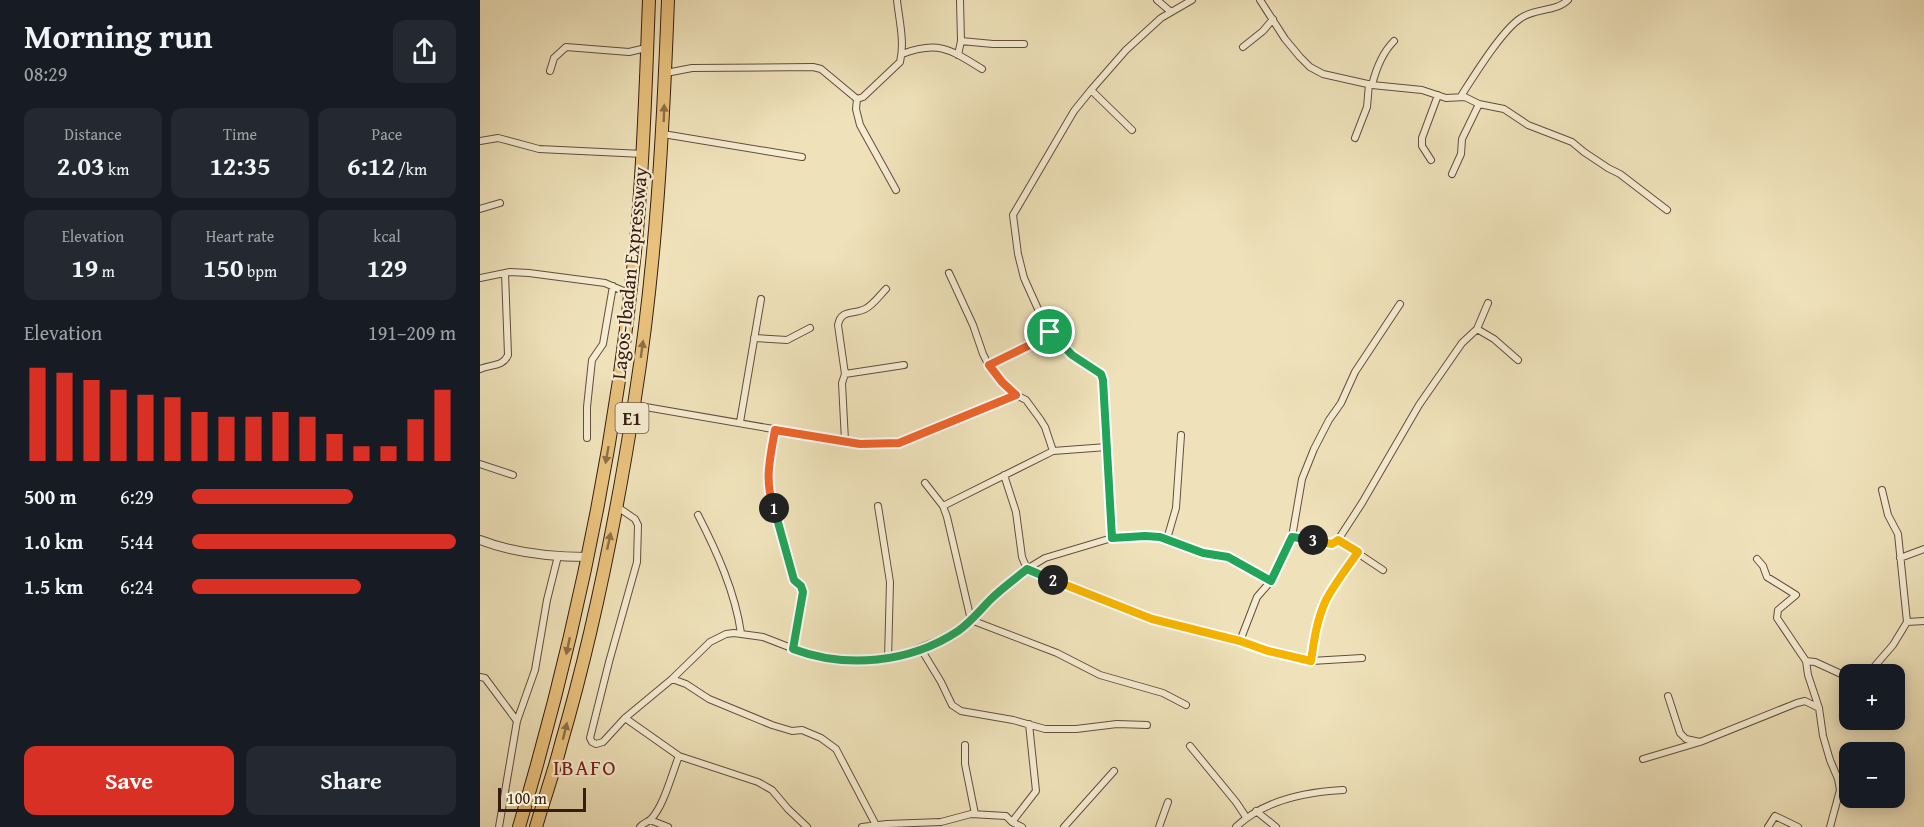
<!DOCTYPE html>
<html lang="en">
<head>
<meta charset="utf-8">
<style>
	body { margin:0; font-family:"Gentium Book Plus",serif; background:#242831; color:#f1f3f6; height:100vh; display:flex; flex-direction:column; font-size:22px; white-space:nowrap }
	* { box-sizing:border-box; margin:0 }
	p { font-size:20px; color:#9ea1a6 }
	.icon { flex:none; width:33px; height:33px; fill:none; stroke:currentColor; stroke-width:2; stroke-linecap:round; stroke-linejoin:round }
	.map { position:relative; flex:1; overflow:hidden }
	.side { display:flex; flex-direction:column; background:#171b24; width:480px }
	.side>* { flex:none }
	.controls { position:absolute; left:1359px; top:664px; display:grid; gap:12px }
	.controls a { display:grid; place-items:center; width:66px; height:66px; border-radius:12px; background:#171b24; box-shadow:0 3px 15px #0003; font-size:30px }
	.scale { position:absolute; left:18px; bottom:15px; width:88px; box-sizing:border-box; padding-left:6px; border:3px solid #361d12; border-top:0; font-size:16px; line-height:21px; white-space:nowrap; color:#361d12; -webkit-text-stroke:4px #f5ecd2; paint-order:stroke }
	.pin { position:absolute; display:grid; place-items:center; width:51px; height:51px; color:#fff; margin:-26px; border:3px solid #fff; border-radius:50%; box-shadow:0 2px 6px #0007 }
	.km { position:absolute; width:30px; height:30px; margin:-15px; border-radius:50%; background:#222; color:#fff; font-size:16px; line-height:30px; text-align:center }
	.round { display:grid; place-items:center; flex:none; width:63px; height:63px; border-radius:12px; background:#242831 }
	.overview { display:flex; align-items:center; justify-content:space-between; height:102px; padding:0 24px }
	h1 { font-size:33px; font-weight:700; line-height:45px }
	.metrics { display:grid; grid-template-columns:repeat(3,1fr); gap:9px; height:102px; padding:6px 24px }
	.metrics div { display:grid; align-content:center; border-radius:12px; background:#242831; text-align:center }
	.metrics b { font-size:26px; font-weight:700 }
	.metrics small { font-size:16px; font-weight:400 }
	.metrics p { font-size:16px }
	.chart { height:168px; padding:12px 24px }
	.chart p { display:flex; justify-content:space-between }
	.chart svg { width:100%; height:108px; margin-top:6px; stroke:#d93025; stroke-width:6 }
	.action { display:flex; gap:12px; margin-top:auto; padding:12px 24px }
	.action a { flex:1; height:69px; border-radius:12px; background:#d93025; color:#fff; font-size:24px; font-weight:700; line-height:69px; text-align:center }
	.action a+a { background:#242831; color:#f1f3f6 }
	ul { padding:0 24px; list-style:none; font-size:20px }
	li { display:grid; grid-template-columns:96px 72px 1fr; align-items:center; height:45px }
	li i { height:15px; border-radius:8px; background:#d93025 }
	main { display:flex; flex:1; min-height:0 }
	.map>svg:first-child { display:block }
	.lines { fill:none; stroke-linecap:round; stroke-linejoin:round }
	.minor-casing { stroke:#644e3c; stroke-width:8 }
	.tertiary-casing { stroke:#644e3c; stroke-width:10 }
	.motorway-casing { stroke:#361d12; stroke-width:14 }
	.minor { stroke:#f5ecd2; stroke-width:6 }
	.tertiary { stroke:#f5ecd2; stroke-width:8 }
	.motorway { stroke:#e8c17d; stroke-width:12 }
	.oneway { fill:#8f6f48 }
	.split-1-casing { stroke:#fff; stroke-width:12 }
	.split-2-casing { stroke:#fff; stroke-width:12 }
	.split-3-casing { stroke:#fff; stroke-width:12 }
	.split-4-casing { stroke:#fff; stroke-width:12 }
	.split-1 { stroke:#f0652b; stroke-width:8 }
	.split-2 { stroke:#22a559; stroke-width:8 }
	.split-3 { stroke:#f5b400; stroke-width:8 }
	.split-4 { stroke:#22a559; stroke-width:8 }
	.labels { text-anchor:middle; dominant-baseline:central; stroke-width:4.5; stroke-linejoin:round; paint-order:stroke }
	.shield { fill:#f5ecd2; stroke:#6f5b4c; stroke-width:1.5 }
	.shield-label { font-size:18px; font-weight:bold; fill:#361d12 }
	.street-label { font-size:20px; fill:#361d12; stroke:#f5ecd2 }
	.quarter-label { font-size:22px; letter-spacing:1.5px; fill:#7a1f14; stroke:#f5ecd2 }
</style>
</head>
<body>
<main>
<section class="side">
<div class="overview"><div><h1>Morning run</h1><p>08:29</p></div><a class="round"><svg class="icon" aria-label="share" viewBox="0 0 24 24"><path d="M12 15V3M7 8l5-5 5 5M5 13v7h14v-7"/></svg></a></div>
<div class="metrics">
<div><p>Distance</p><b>2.03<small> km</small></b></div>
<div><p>Time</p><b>12:35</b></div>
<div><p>Pace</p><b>6:12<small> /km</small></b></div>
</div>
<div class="metrics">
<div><p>Elevation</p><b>19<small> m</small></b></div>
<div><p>Heart rate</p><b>150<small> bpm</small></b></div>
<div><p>kcal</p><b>129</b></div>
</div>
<div class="chart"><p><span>Elevation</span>191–209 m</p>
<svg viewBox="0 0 160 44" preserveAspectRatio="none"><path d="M5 44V6M15 44V8M25 44V11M35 44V15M45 44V17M55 44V18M65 44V24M75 44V26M85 44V26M95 44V24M105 44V26M115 44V33M125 44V38M135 44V38M145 44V27M155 44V15"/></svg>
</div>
<ul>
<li><b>500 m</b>6:29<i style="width:61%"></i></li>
<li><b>1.0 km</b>5:44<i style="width:100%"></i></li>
<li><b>1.5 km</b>6:24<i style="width:64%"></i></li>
</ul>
<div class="action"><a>Save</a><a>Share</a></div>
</section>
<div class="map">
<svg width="1444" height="827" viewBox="0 0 1444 827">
	<rect width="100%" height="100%" fill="#efe2ba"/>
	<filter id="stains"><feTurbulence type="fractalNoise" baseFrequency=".00333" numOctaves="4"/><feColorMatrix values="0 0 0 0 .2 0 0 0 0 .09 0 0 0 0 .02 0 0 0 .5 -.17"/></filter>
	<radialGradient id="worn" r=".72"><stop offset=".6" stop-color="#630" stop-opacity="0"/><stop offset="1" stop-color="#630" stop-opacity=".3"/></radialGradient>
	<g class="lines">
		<g class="minor-casing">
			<path id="minor" d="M 677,0 L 691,12
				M 780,0 L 805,39 L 820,57 L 830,67 L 843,74 L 892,85 L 942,90 L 966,98 L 985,97 L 999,104 L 1024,109 L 1048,125 L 1092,142 L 1104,152 L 1128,168 L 1140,174 L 1187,210
				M 481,41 L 513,44 L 544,44
				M 763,47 L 783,31 L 793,19
				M 422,54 C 459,40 471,50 502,69
				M 478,55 L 481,41 L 480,0
				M 70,71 L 74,58 L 86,47 L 149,52 L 166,48
				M 186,73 L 212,68 L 333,67 L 341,69 L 377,99
				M 892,85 C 896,69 902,53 914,41
				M 611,90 L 652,130
				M 981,96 C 994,76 1022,30 1041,18 C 1055,8 1076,12 1088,0
				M 377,99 L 383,97 L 420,62 C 425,42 419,20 417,0
				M 377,99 L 376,109 L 380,125 L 416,190
				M 183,134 L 322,157
				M 875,138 L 887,107 L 889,84
				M 0,141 L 18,138 L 59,149 L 163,154
				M 951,160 L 942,146 L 942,138 L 958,95
				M 972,174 L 981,154 L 982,139 L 999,104
				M 0,209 L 20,203
				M 469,273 L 493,325 L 503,354 L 510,368 L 536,395 L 546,400 L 560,419 L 565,427 L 573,451
				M 0,278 L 30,272 L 49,273 L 125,283 L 150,294
				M 997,329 L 1014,339 L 1038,360
				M 274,338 L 307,340 L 330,328
				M 509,365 L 552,344 L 570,332
				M 0,369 C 11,364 23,367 28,355 L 25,273
				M 365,374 L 358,325 C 361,309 373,315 385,309 C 393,305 400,295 406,289
				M 154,405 L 380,444 C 401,444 417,444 436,437 L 536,395
				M 260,422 L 281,299
				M 295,430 L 290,460 L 288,492 L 314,580 L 321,586 L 323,593 L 313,649
				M 107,438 L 107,407 L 112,360 L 123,344 L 133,286
				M 365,441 L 362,383 L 365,374 L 424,365
				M 0,464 L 33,475
				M 524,475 L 536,512 L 542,557 L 547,569 L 672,619 L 760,641 L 788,651 L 831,661 L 882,658
				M 445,483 L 463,506 L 467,517 L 491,620
				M 136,506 L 155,519 L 158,525 L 157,562 L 129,662 L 110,738 L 112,742 L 116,744 L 123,742 L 145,718 L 192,679 L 230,642 L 246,634 L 254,633 L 283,637 L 327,654 L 355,660 L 401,660 L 419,656 L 467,637 L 479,630 L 511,599 L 547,569 L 565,558 L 632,538 L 665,536 L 680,537 L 723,553 L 748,557 L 791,581
				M 398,506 L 410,582 L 408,659
				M 463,506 L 573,451 L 627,447
				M 218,515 C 237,552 255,592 261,633
				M 812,537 L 852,544 L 858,540 L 882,503 L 939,405 L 982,343 L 997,329 L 1008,303
				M 632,538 L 623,380 L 621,373 L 592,355 L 567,329 L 544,278 L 538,254 L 533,215 L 594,111 L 611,90 L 646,50 L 681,18 L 712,0
				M 687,539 L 696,508 L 701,435
				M 858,540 L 903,570
				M 1420,558 L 1444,549
				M 1277,559 L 1283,566 L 1287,577 L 1316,595 L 1298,610 L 1297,618 L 1326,661
				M 491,620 L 577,653 L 620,675 L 683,693 L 706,705
				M 1427,622 L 1444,621
				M 760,641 L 777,597 L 791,581 L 812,537 L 822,479 L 834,449 L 849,420 L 861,403 L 875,372 L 920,304
				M 441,649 L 461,682 L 472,705 L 481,711 L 533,720 L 565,729 L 596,729 L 637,724 L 667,725
				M 831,661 C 834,641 837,619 846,600 C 855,583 867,568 878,552
				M 1387,675 L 1413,645 L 1427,622 L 1418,534 L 1408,515 L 1402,490
				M 0,677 L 5,678 L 37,721
				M 192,679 L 206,684 L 229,699 L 292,725 L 312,731 L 322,730 L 341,738 L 356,749 L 397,827
				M 1188,696 L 1200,733 L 1206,739 L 1220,742
				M 145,718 L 199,756 L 278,782 L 292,790 L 308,809 L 327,827
				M 485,745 L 485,764 L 495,814
				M 710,746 L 756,802 L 766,817
				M 1163,759 L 1220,742 L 1317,703 L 1325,701 L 1339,708
				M 776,811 L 796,827
				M 170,820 L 188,827
				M 532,822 L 556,791 L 549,724
				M 19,827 L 37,721 L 55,670 L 67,600 L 78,556
				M 160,827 C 163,823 168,822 171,819 C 184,806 192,773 199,756
				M 382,827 L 407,824 L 461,822 L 491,814 L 526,816 L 532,822 L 542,827
				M 584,827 L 634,771
				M 679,827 L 688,802
				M 756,827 C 784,800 825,792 863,790
				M 1288,827 L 1295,816 L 1318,827
				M 1350,827 L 1360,790 L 1358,779 L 1350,760 L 1343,736 L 1339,708 L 1328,675 L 1326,661 L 1335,662 L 1370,678"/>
		</g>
		<g class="tertiary-casing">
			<path id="tertiary" d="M 0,540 C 33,553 72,557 107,557"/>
		</g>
		<g class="motorway-casing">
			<path id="motorway" d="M 39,827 C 97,633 138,433 157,231 C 164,154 166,77 169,0
				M 56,827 C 64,799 74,772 81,744 C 114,631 137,514 155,398 C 176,266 183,133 188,0"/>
		</g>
		<use href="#minor" class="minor"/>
		<use href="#tertiary" class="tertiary"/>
		<use href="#motorway" class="motorway"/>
	</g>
	<defs><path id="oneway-solid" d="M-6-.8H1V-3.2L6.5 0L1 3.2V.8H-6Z" transform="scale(1.5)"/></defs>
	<g class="oneway">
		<use href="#oneway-solid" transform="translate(184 113) rotate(-88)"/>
		<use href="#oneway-solid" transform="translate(162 349) rotate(-82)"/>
		<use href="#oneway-solid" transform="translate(127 455) rotate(100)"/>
		<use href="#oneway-solid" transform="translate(129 541) rotate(-78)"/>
		<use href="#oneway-solid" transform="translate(88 646) rotate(102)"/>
		<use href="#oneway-solid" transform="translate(85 731) rotate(-76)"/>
	</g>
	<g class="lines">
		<g class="split-1-casing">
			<path id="split-1" d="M 294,508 C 284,480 290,459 295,430 L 380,444 L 419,443 L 536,395 L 522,382 L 509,365 L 552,344 L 570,332"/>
		</g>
		<g class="split-2-casing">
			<path id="split-2" d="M 294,508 L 314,580 L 321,586 L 323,592 L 313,649 C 366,669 430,663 478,631 C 491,622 500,610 511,599 C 522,588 535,579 547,569 L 573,580"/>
		</g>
		<g class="split-3-casing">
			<path id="split-3" d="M 573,580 L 672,619 L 760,641 L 788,651 L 831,661 C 834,640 837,619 846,600 C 855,583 867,568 878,552 L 858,540 L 852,544 L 833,540"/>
		</g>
		<g class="split-4-casing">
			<path id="split-4" d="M 570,332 L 592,355 L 621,374 L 623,380 L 632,538 L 665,536 L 680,537 L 723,553 L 748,557 L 791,581 L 812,537 L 833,540"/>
		</g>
		<use href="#split-1" class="split-1"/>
		<use href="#split-2" class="split-2"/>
		<use href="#split-3" class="split-3"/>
		<use href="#split-4" class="split-4"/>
	</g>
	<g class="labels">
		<rect class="shield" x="135.5" y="403" width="33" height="30" rx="4.5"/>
		<g class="shield-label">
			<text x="152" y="418">E1</text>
		</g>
		<g class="street-label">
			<text transform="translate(149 273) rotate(-84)">Lagos-Ibadan Expressway</text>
		</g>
		<g class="quarter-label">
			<text x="105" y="767">IBAFO</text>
		</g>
	</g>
	<rect width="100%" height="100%" filter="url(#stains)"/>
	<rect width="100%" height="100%" fill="url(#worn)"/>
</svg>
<div class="controls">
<a>+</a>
<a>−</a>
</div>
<div class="scale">100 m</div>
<div class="pin" style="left:570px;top:332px;background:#1e9e55"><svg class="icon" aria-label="arrive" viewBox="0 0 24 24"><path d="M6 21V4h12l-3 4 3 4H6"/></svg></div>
<b class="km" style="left:294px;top:508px">1</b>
<b class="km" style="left:573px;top:580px">2</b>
<b class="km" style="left:833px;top:540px">3</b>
</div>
</main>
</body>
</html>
